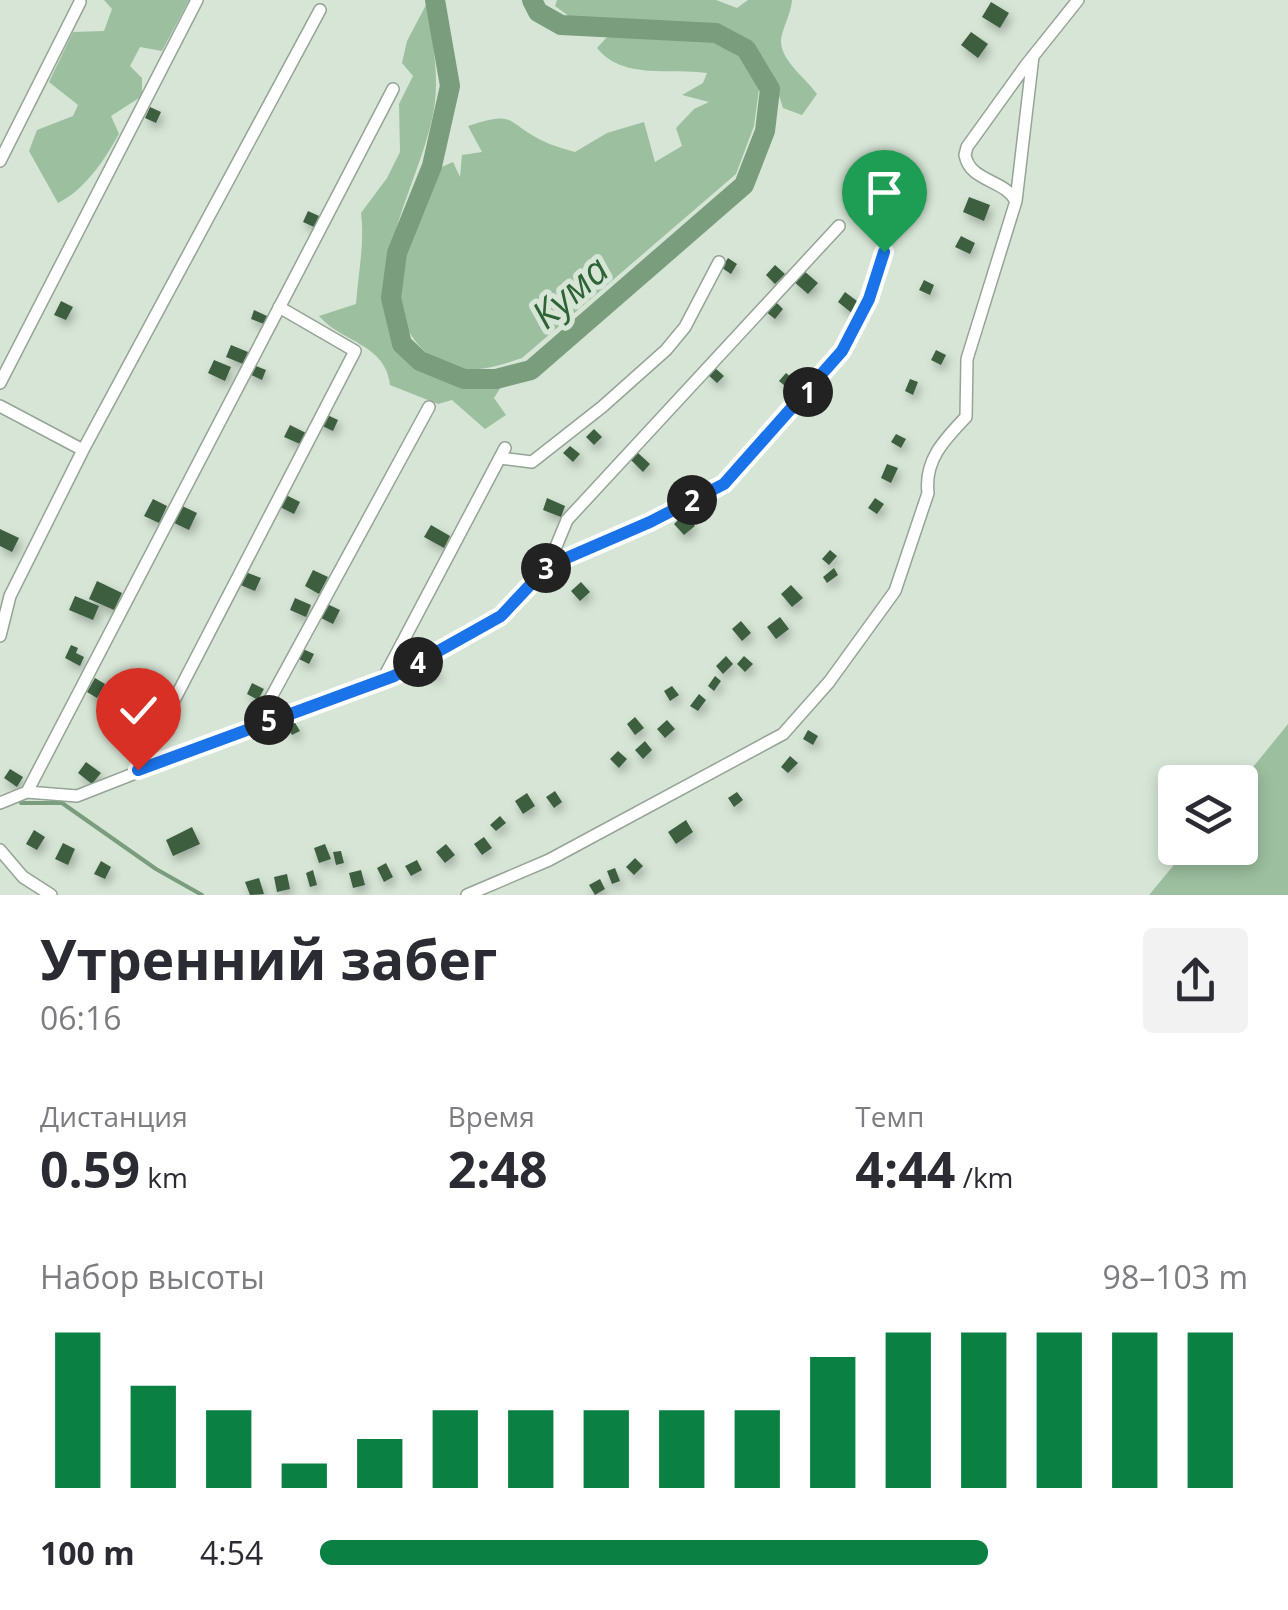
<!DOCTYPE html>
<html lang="ru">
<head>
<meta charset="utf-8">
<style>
	body { margin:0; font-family:"Open Sans",sans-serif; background:#f2f2f3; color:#2b2b33; height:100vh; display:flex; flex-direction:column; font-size:38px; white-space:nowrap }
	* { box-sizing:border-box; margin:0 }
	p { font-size:32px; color:#7c7c81 }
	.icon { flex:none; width:55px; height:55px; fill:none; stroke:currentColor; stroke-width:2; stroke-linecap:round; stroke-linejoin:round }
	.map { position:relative; height:895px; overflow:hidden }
	.drawer { display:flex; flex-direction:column; background:#fff; flex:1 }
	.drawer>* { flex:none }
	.fabs { position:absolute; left:1158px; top:765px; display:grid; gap:20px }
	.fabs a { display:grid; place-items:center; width:100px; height:100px; border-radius:10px; background:#fff; box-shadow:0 5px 15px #0003; font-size:50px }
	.pin { position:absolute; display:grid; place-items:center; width:85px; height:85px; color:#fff; margin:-102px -42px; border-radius:50% 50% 50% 0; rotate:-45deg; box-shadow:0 0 10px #0007 }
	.pin .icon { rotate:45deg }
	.km { position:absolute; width:50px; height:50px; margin:-25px; border-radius:50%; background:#222; color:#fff; font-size:28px; line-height:50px; text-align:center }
	.round { display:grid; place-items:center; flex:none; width:105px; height:105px; border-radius:10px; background:#f2f2f3 }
	.summary { display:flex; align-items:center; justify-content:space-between; height:170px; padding:0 40px }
	h1 { font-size:55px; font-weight:700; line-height:75px }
	.stats { display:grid; grid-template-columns:repeat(3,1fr); gap:15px; height:170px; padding:10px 40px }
	.stats div { display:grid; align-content:center }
	.stats b { font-size:50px; font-weight:700 }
	.stats small { font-size:28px; font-weight:400 }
	.stats p { font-size:28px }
	.chart { height:280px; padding:20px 40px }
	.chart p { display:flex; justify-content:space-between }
	.chart svg { width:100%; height:180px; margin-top:10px; stroke:#0b8043; stroke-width:6 }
	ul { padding:0 40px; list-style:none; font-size:32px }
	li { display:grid; grid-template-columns:160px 120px 1fr; align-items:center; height:75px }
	li i { height:25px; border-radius:12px; background:#0b8043 }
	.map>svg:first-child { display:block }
	.green { fill:#9cbf9f }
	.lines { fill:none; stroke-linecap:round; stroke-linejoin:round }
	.stream { stroke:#7a9d7d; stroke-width:4 }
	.river { stroke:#7a9d7d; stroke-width:20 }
	.building { fill:#3c5e40; filter:url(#shadow) }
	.minor-casing { stroke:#95a496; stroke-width:14 }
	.minor { stroke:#fff; stroke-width:11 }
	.route-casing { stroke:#fff; stroke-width:20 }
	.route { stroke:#1a73e8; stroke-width:12 }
	.labels { text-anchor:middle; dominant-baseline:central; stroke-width:10; stroke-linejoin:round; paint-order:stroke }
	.water-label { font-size:38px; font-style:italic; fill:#2e6336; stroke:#d6e5d6 }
</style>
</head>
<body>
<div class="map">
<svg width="1288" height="895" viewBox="0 0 1288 895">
	<defs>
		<filter id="shadow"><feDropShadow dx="3" dy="5.5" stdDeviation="5" flood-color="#0004"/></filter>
	</defs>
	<rect width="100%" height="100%" fill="#d6e5d6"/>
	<path class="green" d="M 104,0 L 189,0 L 162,51 L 140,47 L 130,66 L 142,78 L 142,96 L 111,116 L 119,134 C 105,159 85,190 58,203 L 29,151 L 37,130 L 73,116 L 78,105 L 49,82 L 73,32 L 104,31 L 112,9 Z
		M 557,0 L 716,0 L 737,8 L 748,0 L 792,0 C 791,15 782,28 781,40 C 780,60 806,78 817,94 L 802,115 L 783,108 L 776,86 L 753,42 L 721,25 L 570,17 L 555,6 Z
		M 426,5 C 433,40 441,83 432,119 C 416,189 373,251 392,325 C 399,352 408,364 435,374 C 458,383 476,389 501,387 L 494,398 L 506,415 L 485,429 L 452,400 L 438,404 L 390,385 C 386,344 341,342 319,316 L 356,304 C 358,274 365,243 361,213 L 387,178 L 400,152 L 399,104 L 413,76 L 402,63 L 407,41 Z
		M 608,36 L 710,40 L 740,57 L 759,89 L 754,126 L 736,174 L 522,358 C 501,365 476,373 453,368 C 424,360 399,327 400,298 C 400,255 421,211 435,170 L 453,162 L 460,177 L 462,155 L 482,152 L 468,126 C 518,110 504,122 543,141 C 553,146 565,149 575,152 L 607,133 L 644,122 L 655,162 L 682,146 L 676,128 L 694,109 L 709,102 L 682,95 L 703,83 L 707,73 C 671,68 622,80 597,48 Z
		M 1288,724 L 1288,895 L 1149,895 L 1188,848 L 1240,848 L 1240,783 Z"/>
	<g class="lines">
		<path class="stream" d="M 21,803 L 62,803 L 156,869 L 202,895"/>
		<path class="river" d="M 435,0 L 450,86 L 432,166 L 397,253 L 391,298 L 402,344 L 420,361 L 464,379 L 496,379 L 531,370 L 744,185 L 765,131 L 770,89 L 746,49 L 716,33 L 561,25 L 538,12 L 532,0"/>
	</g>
	<path class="building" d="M 991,2 L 1009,13 L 1000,28 L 982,17 Z
		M 971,32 L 988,44 L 978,58 L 961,45 Z
		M 150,107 L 161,112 L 156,123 L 145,118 Z
		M 969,197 L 990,205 L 984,221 L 963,212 Z
		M 308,211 L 319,216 L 314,227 L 303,222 Z
		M 961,236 L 975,243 L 970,254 L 955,247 Z
		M 728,258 L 737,264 L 731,274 L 722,268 Z
		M 775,265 L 785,274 L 775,284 L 766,275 Z
		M 803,270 L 818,283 L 808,294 L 793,281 Z
		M 924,280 L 934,285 L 930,295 L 919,290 Z
		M 845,292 L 861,304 L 853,314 L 838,302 Z
		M 774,300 L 783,309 L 775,319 L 765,311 Z
		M 61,301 L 73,307 L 66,320 L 54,315 Z
		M 254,310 L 267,316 L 264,324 L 251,319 Z
		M 231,345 L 248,352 L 243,364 L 226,357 Z
		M 936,350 L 946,355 L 941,365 L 931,360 Z
		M 214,360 L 231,367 L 225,381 L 208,373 Z
		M 251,364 L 266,370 L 262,380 L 247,373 Z
		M 714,367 L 724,376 L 717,383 L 707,374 Z
		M 786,373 L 798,383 L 791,391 L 779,381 Z
		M 910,379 L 918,382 L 913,395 L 905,391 Z
		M 323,413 L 338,420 L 333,431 L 318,424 Z
		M 290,425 L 306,433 L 300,444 L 284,437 Z
		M 594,429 L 602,437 L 594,445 L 586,437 Z
		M 896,434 L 906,439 L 901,448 L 891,442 Z
		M 570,446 L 580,454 L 573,462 L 563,453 Z
		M 637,452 L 650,464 L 643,472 L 630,459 Z
		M 887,464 L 898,468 L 891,483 L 881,478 Z
		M 282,493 L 300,502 L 294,514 L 276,505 Z
		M 547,498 L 565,506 L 561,517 L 543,510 Z
		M 875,498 L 884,504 L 877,514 L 868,508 Z
		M 153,499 L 167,506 L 159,523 L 144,516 Z
		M 178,504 L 197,513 L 189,530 L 170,521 Z
		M 684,514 L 695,526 L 684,535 L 674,524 Z
		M 431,525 L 450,536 L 444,548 L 424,537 Z
		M 0,529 L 19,538 L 12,552 L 0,546 Z
		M 830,550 L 837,556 L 829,565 L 822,559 Z
		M 834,568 L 838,575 L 827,583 L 823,577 Z
		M 313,570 L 328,577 L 319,594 L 305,586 Z
		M 243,571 L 261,578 L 255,591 L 238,584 Z
		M 97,581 L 122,593 L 114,610 L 89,599 Z
		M 581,582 L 590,592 L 580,601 L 571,591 Z
		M 791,585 L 803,598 L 792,607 L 781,594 Z
		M 75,596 L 99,606 L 93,620 L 69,610 Z
		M 295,598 L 311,605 L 306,617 L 290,610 Z
		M 325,603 L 340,610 L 333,624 L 319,617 Z
		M 780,617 L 789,629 L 776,639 L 767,627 Z
		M 741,621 L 751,633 L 742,641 L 732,629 Z
		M 71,645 L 78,648 L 76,653 L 84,657 L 80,666 L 65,658 Z
		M 303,649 L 314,654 L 309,664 L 299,659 Z
		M 726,656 L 733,664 L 723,674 L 716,666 Z
		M 744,656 L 753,664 L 745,672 L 737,664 Z
		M 431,660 L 440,673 L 433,679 L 424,665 Z
		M 715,676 L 721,681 L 714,691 L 708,686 Z
		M 95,678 L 105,684 L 97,698 L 87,692 Z
		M 252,683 L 264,689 L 258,700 L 247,694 Z
		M 672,686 L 679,695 L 670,701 L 664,691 Z
		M 699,694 L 706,700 L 698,711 L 690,706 Z
		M 635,717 L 644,728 L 635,735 L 627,724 Z
		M 667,720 L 675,729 L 665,738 L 657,729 Z
		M 294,721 L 300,731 L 292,735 L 286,726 Z
		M 808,730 L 818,736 L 813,745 L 803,739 Z
		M 645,741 L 652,750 L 643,759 L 635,750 Z
		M 618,751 L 627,759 L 619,768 L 610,759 Z
		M 790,756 L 798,763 L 788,773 L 781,767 Z
		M 86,762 L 101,773 L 92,784 L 78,773 Z
		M 10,769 L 23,777 L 17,787 L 4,778 Z
		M 555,791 L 562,802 L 554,808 L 546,797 Z
		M 737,792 L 743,800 L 734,807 L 728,798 Z
		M 527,793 L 535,806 L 523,814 L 515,801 Z
		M 500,816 L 506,823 L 496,831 L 490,825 Z
		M 686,820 L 693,832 L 676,844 L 668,832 Z
		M 192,827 L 200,844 L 173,856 L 166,840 Z
		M 34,830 L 45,837 L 37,850 L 26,844 Z
		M 484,837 L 492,848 L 482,855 L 474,844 Z
		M 63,843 L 75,849 L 68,865 L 55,859 Z
		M 325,844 L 331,859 L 319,863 L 314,848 Z
		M 446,844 L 455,855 L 445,863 L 436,852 Z
		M 341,851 L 344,863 L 336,865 L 333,852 Z
		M 635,858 L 643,866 L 634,875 L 626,867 Z
		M 417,860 L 422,870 L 411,876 L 405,866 Z
		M 101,861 L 111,867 L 105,879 L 94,874 Z
		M 386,863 L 393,877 L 384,882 L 377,868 Z
		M 615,868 L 620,881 L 612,884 L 607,871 Z
		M 313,870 L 317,885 L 310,887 L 306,873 Z
		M 361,870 L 365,885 L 353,888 L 349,873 Z
		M 287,874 L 290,889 L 277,892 L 274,877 Z
		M 259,878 L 264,894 L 250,895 L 245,882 Z
		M 600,879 L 605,889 L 595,895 L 589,885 Z"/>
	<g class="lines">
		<g class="minor-casing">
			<path id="minor" d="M 0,161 L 80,2
				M 1016,201 C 1004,179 970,182 965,155 L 967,147 L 1026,65 L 1078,0
				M 0,383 L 197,0
				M 0,406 L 83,450
				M 500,458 L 532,462 L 602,407 L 666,350 L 685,327 L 719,262
				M 548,566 L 567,520 L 839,226
				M 0,636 L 10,596 L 83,450 L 320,10
				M 383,679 L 505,448
				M 256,725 L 429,407
				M 138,770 L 355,351 L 279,307
				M 27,792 L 393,89
				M 0,803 L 27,792 L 77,796 L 329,697 L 394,676 L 501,615 L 548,566 L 651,522 L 724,484 L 842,351 L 869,299 L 884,252
				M 0,850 L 23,877 L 51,895
				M 467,895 L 549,860 L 783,734 L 829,682 L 895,591 L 928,493 C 924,460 945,439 966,417 L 967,359 L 1016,201 L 1033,56"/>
		</g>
		<use href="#minor" class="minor"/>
	</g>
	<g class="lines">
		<g class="route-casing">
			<path id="route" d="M 138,770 L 394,676 L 501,616 L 548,566 L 650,522 L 724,484 L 842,351 L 869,299 L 884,252"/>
		</g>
		<use href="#route" class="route"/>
	</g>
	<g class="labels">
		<g class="water-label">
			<text transform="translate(569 291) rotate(-41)">Кума</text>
		</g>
	</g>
</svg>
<div class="fabs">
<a><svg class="icon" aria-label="layers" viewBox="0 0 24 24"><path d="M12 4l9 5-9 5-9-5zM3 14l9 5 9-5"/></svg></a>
</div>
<div class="pin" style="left:884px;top:252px;background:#1e9e55"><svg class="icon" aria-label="arrive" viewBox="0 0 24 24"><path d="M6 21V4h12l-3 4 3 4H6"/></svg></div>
<div class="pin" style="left:138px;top:770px;background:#d93025"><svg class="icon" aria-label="check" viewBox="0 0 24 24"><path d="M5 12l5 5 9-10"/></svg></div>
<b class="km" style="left:808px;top:392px">1</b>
<b class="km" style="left:692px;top:500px">2</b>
<b class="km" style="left:546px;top:568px">3</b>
<b class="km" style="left:418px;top:662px">4</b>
<b class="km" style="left:269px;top:720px">5</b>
</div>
<section class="drawer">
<div class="summary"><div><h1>Утренний забег</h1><p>06:16</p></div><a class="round"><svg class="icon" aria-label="share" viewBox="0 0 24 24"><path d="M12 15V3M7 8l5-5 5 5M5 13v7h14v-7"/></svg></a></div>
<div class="stats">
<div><p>Дистанция</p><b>0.59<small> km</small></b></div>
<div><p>Время</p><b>2:48</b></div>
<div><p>Темп</p><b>4:44<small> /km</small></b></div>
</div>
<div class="chart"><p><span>Набор высоты</span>98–103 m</p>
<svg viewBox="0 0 160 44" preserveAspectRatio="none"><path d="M5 44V6M15 44V19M25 44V25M35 44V38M45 44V32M55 44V25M65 44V25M75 44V25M85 44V25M95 44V25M105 44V12M115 44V6M125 44V6M135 44V6M145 44V6M155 44V6"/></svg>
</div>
<ul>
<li><b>100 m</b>4:54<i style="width:72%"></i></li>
</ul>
</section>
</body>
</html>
